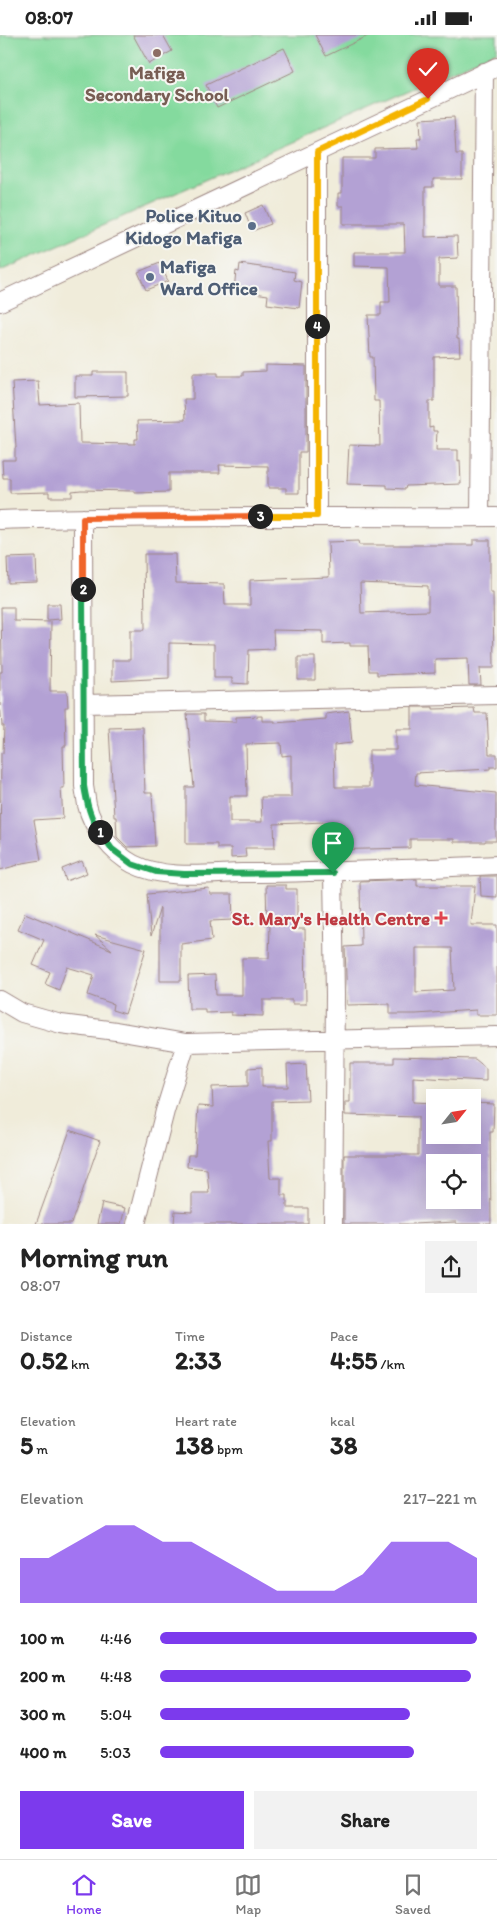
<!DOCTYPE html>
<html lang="en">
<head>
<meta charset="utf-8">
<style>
	body { margin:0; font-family:Itim,sans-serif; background:#f2f2f2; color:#222; height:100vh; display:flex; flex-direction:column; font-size:19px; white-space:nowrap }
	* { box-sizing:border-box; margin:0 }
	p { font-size:16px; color:#767676 }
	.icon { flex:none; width:28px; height:28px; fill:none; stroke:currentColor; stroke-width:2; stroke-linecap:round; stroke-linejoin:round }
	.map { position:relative; height:1189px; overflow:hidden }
	.panel { display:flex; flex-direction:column; background:#fff; flex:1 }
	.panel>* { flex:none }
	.needle { width:32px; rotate:60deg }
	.controls { position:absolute; left:426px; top:1054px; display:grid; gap:10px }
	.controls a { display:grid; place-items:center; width:55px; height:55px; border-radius:0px; background:#fff; box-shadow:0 5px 20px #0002; font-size:25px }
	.pin { position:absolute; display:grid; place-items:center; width:42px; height:42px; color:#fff; margin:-51px -21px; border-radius:50% 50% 50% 0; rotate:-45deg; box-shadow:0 0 5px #0007 }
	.pin .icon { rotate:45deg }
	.km { position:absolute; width:25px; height:25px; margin:-12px; border-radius:50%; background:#222; color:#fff; font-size:14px; line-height:25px; text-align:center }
	.round { display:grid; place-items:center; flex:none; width:52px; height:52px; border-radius:0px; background:#f2f2f2 }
	.summary { display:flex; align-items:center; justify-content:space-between; height:85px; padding:0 20px }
	h1 { font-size:28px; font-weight:800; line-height:38px }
	.figures { display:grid; grid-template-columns:repeat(3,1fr); gap:8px; height:85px; padding:5px 20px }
	.figures div { display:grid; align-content:center }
	.figures b { font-size:25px; font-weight:800 }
	.figures small { font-size:14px; font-weight:400 }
	.figures p { font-size:14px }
	.chart { height:140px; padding:10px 20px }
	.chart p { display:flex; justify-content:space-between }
	.chart svg { width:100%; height:90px; margin-top:5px; fill:#7c3aed; opacity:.7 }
	.action { display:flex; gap:10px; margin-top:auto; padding:10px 20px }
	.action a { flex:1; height:58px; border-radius:0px; background:#7c3aed; color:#fff; font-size:20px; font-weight:800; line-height:58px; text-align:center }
	.action a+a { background:#f2f2f2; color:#222 }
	ul { padding:0 20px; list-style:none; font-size:16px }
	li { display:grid; grid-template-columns:80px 60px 1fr; align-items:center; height:38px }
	li i { height:12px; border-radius:6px; background:#7c3aed }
	.status { display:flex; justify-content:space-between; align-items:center; height:35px; padding:0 25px; background:#fff; direction:ltr }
	.status svg { height:14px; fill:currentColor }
	.tab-bar { display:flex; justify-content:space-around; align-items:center; height:70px; border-top:1px solid #e0e0e0; background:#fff; font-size:14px; color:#767676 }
	.tab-bar a { display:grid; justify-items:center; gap:2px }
	.tab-bar .selected { color:#7c3aed }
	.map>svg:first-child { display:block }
	.green { fill:#84da9e; stroke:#677c64 }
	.building { fill:#b3a1d4; fill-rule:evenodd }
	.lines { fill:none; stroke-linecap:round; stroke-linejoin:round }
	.minor-casing { stroke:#9d8682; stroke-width:20 }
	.minor { stroke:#fff; stroke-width:18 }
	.split-1-casing { stroke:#fff; stroke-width:10 }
	.split-2-casing { stroke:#fff; stroke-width:10 }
	.split-3-casing { stroke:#fff; stroke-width:10 }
	.split-4-casing { stroke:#fff; stroke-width:10 }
	.split-5-casing { stroke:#fff; stroke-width:10 }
	.split-1 { stroke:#22a559; stroke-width:6 }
	.split-2 { stroke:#22a559; stroke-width:6 }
	.split-3 { stroke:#f0652b; stroke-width:6 }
	.split-4 { stroke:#f5b400; stroke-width:6 }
	.split-5 { stroke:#f5b400; stroke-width:6 }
	.education-dot { fill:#8d6e63; stroke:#f6f6f2; stroke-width:2 }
	.service-dot { fill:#5c6f8a; stroke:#f6f6f2; stroke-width:2 }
	.health-dot { fill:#e0444e; stroke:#f6f6f2; stroke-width:2 }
	.labels { text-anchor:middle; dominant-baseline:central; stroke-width:4; stroke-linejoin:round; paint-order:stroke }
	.education-label { font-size:19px; font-weight:bold; fill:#785e54; stroke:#f6f6f2 }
	.service-label { font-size:19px; font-weight:bold; fill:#4e5e75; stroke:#f6f6f2; text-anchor:end }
	.health-label { font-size:19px; font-weight:bold; fill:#be3a42; stroke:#f6f6f2; text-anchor:end }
</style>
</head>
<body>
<div class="status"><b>08:07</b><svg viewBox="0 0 49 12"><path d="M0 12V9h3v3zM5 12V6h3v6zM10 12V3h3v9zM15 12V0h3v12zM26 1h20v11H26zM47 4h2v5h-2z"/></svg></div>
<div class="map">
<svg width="497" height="1189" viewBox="0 0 497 1189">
	<rect width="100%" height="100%" fill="#f6f6f2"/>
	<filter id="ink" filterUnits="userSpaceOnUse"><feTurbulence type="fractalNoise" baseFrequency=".02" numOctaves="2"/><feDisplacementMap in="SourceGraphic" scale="10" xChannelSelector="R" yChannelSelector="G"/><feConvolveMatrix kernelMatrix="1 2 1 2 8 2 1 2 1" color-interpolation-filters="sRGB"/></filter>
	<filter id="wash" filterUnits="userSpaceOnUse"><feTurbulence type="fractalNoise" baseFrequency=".0096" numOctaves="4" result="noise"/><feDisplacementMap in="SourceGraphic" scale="20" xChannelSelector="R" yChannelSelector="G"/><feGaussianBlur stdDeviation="1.12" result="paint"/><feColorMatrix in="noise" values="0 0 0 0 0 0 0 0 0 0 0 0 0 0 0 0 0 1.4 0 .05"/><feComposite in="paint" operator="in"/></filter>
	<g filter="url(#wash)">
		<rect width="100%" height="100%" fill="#f0ecda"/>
		<path class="green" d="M 0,0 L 497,0 L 497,16 L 0,236 Z"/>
		<g id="blocks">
			<path class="building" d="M 133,0 L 163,0 L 172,16 L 149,29 Z
				M 315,0 L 370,0 L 326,21 Z
				M 284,13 L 295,36 L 217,73 L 206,50 Z
				M 454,82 L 456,119 L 462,119 L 462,144 L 433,144 L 433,152 L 425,152 L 425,202 L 457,201 L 458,223 L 439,224 L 439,251 L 456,251 L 457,304 L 459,304 L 460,321 L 434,322 L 434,366 L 429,366 L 429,393 L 433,392 L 433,396 L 437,396 L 436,415 L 458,415 L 458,426 L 460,425 L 461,449 L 406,451 L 405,454 L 387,453 L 387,450 L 347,449 L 349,410 L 380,411 L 379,366 L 374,366 L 373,322 L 370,322 L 368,280 L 381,280 L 381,267 L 390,267 L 389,232 L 354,231 L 354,217 L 405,217 L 404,189 L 343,189 L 343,171 L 338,171 L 338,158 L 342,158 L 342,123 L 375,123 L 375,114 L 418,113 L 417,103 L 421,103 L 420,84 Z
				M 263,170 L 271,189 L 252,196 L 245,178 Z
				M 160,228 L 168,246 L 146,255 L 138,237 Z
				M 240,229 L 295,237 L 294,245 L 302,247 L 299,273 L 267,269 L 268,260 L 234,255 L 236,236 L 239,237 Z
				M 266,330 L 306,331 L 306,417 L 299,417 L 299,458 L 286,458 L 286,453 L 268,453 L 268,431 L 219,430 L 220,438 L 169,438 L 169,457 L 135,458 L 135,456 L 81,455 L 72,456 L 72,462 L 49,462 L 49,457 L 10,458 L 10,443 L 3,443 L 2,425 L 15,425 L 15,413 L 16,413 L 12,347 L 38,346 L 40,370 L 79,368 L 80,408 L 135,409 L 135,404 L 138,404 L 137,386 L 185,385 L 184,364 L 193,364 L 193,338 L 218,338 L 218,341 L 243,341 L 243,337 L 266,336 Z
				M 93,337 L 128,337 L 128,361 L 75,362 L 75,341 L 93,341 Z
				M 473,505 L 490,505 L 490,557 L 493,557 L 494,633 L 480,633 L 481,650 L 469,650 L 468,623 L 435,624 L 435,638 L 377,640 L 377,636 L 369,636 L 368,611 L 350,611 L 350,608 L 323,609 L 323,596 L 273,595 L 274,614 L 249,615 L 248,649 L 232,648 L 232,643 L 214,643 L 214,609 L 169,608 L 169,643 L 112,646 L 112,625 L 130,625 L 130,595 L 144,595 L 145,593 L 144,519 L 175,519 L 176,548 L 224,549 L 225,570 L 250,570 L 250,545 L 329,542 L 328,507 L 358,506 L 359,510 L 473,510 ZM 360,548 L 428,551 L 428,576 L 361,578 Z
				M 36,522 L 37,547 L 8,548 L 7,523 Z
				M 47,569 L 60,569 L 61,584 L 47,585 Z
				M 1,572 L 14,572 L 14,586 L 51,587 L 50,656 L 67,656 L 68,672 L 65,672 L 66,711 L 63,711 L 64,753 L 61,753 L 63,783 L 34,785 L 41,825 L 17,829 L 18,830 L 0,835 L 1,718 L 3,718 L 4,691 L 2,691 L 0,667 L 0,637 L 2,637 Z
				M 298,622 L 315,622 L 315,645 L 298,645 Z
				M 412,672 L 433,672 L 433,674 L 474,673 L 475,678 L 487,678 L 489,719 L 497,719 L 497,732 L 490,732 L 490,734 L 416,738 L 415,750 L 496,758 L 496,806 L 485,806 L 485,807 L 454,807 L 454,804 L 410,804 L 410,813 L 325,815 L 325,787 L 274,789 L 275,813 L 245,813 L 246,822 L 231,823 L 231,813 L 217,813 L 217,809 L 186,809 L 186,752 L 194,752 L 187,679 L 204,679 L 204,686 L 236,687 L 236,682 L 262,681 L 262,686 L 275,686 L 275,688 L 326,684 L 326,679 L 349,676 L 352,708 L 334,710 L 335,752 L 369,752 L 369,715 L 396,715 L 396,694 L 412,694 ZM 281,708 L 282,721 L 291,720 L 291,762 L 261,762 L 262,787 L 230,787 L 230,761 L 247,761 L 246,709 Z
				M 143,692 L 145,758 L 152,758 L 155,811 L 127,812 L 117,802 L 116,782 L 114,782 L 109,693 Z
				M 82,826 L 87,838 L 66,846 L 62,834 Z
				M 480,841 L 497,841 L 497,862 L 481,861 Z
				M 417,844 L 417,851 L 475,851 L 471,890 L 497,890 L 497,980 L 476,980 L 476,975 L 416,979 L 390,979 L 390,969 L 347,970 L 345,912 L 361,911 L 360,846 ZM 416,913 L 452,913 L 454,955 L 416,957 Z
				M 266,850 L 286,850 L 286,854 L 297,854 L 297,894 L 305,894 L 306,969 L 292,969 L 292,965 L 263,965 L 263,981 L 231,980 L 231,977 L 205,978 L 205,974 L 189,974 L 188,941 L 215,940 L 216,960 L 242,960 L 242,923 L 269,923 L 270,890 L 267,890 Z
				M 209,853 L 210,859 L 232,859 L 233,885 L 210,886 L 212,905 L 181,909 L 181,946 L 160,946 L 160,873 L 151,901 L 147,859 Z
				M 25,878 L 112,915 L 95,900 L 146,914 L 125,979 L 112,975 L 113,969 L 88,960 L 94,940 L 67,932 L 59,955 L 45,949 L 50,937 L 33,930 L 44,905 L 18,894 Z
				M 394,1022 L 475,1024 L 486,1033 L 486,1046 L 413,1042 L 413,1067 L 435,1068 L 435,1100 L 441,1100 L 441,1102 L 467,1103 L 467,1100 L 472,1100 L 472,1068 L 494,1069 L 493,1097 L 490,1097 L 491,1189 L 456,1189 L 456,1187 L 412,1189 L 344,1189 L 344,1120 L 418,1120 L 418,1082 L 345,1080 L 345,1067 L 350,1067 L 350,1028 L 394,1028 ZM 435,1128 L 472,1128 L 472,1165 L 435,1165 Z
				M 306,1029 L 308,1065 L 272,1066 L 272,1106 L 268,1106 L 270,1143 L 281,1143 L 281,1160 L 287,1160 L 287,1173 L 308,1173 L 308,1189 L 174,1189 L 175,1176 L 192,1177 L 192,1158 L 209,1158 L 207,1134 L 187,1132 L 188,1120 L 195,1120 L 198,1071 L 213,1072 L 212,1052 L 248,1051 L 248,1033 L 262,1032 L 262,1052 L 288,1052 L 287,1030 Z
				M 70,1095 L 100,1106 L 71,1189 L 36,1189 Z
				M 102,1168 L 125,1173 L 121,1189 L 97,1189 Z"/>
		</g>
	</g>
	<g filter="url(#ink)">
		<use href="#blocks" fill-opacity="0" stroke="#9d8682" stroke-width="1"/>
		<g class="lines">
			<g class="minor-casing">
				<path id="minor" d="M 0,267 L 497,32
					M 317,481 L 317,117
					M 480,482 L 484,37
					M 83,483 L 84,751 C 85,757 86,764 87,770 C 92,792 112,818 133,829 C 164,845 208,839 242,838 C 327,838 412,834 497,830
					M 0,485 C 166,480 331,483 497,482
					M 84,669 L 497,660
					M 0,965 L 22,978 L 61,989 L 116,996 L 186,1008 L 497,1001
					M 136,1189 L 165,1076 L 186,1008
					M 333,1189 L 335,960 L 333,838"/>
			</g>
			<use href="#minor" class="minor"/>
		</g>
	</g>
	<g class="lines" filter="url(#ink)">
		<g class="split-1-casing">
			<path id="split-1" d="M 100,797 L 112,814 L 132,829 L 156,837 L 184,839 L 333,838"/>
		</g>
		<g class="split-2-casing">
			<path id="split-2" d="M 83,554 L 84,751 C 87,769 90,783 100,797"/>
		</g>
		<g class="split-3-casing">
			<path id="split-3" d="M 83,554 L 83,483 L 260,481"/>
		</g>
		<g class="split-4-casing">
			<path id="split-4" d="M 260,481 L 317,481 L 317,291"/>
		</g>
		<g class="split-5-casing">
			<path id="split-5" d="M 317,291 L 317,117 L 428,64"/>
		</g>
		<use href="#split-1" class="split-1"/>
		<use href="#split-2" class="split-2"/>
		<use href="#split-3" class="split-3"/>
		<use href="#split-4" class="split-4"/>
		<use href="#split-5" class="split-5"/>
	</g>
	<circle class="education-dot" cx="157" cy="18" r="5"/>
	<g class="service-dot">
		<circle cx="252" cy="191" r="5"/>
		<circle cx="150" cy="242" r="5"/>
	</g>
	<path class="health-dot" d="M438.5 875.5h5v5h5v5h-5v5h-5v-5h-5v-5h5z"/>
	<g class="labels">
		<g class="education-label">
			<text x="157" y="37">Mafiga<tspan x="157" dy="22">Secondary School</tspan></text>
		</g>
		<g class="service-label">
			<text x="242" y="180">Police Kituo<tspan x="242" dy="22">Kidogo Mafiga</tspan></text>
			<text x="160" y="231" text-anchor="start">Mafiga<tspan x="160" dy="22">Ward Office</tspan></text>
		</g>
		<g class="health-label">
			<text x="430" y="883">St. Mary's Health Centre</text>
		</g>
	</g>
</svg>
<div class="controls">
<a><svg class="needle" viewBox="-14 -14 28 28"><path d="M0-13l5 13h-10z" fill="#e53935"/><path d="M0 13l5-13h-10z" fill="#767676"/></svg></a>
<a><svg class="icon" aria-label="locate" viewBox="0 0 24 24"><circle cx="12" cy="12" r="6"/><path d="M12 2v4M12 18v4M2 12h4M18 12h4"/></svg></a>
</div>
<div class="pin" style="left:333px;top:838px;background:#1e9e55"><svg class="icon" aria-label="arrive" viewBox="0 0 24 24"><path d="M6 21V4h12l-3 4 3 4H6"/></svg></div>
<div class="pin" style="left:428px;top:64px;background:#d93025"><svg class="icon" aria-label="check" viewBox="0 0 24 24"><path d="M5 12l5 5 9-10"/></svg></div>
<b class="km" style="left:100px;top:797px">1</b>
<b class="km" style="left:83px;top:554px">2</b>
<b class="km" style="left:260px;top:481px">3</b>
<b class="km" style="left:317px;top:291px">4</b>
</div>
<section class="panel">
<div class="summary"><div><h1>Morning run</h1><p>08:07</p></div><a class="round"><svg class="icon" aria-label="share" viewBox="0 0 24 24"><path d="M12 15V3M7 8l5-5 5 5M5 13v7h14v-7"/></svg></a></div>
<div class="figures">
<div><p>Distance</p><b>0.52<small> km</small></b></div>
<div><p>Time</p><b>2:33</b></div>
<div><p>Pace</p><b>4:55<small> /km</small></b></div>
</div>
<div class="figures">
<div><p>Elevation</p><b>5<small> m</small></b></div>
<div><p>Heart rate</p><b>138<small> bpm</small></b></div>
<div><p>kcal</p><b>38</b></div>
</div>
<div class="chart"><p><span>Elevation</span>217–221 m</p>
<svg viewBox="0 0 160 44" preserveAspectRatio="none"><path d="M0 44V22L10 22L20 14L30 6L40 6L50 14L60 14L70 22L80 30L90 38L100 38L110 38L120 30L130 14L140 14L150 14L160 22V44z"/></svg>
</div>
<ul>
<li><b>100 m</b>4:46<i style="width:100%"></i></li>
<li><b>200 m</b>4:48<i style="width:98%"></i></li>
<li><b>300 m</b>5:04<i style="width:79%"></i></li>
<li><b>400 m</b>5:03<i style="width:80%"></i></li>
</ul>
<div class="action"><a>Save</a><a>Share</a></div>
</section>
<nav class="tab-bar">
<a class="selected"><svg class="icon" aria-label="home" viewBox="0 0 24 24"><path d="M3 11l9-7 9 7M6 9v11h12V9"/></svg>Home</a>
<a><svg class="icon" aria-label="map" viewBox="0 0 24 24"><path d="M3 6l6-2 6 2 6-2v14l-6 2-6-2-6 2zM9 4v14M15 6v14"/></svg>Map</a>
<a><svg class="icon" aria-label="saved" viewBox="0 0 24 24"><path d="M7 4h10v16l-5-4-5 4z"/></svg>Saved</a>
</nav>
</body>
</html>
